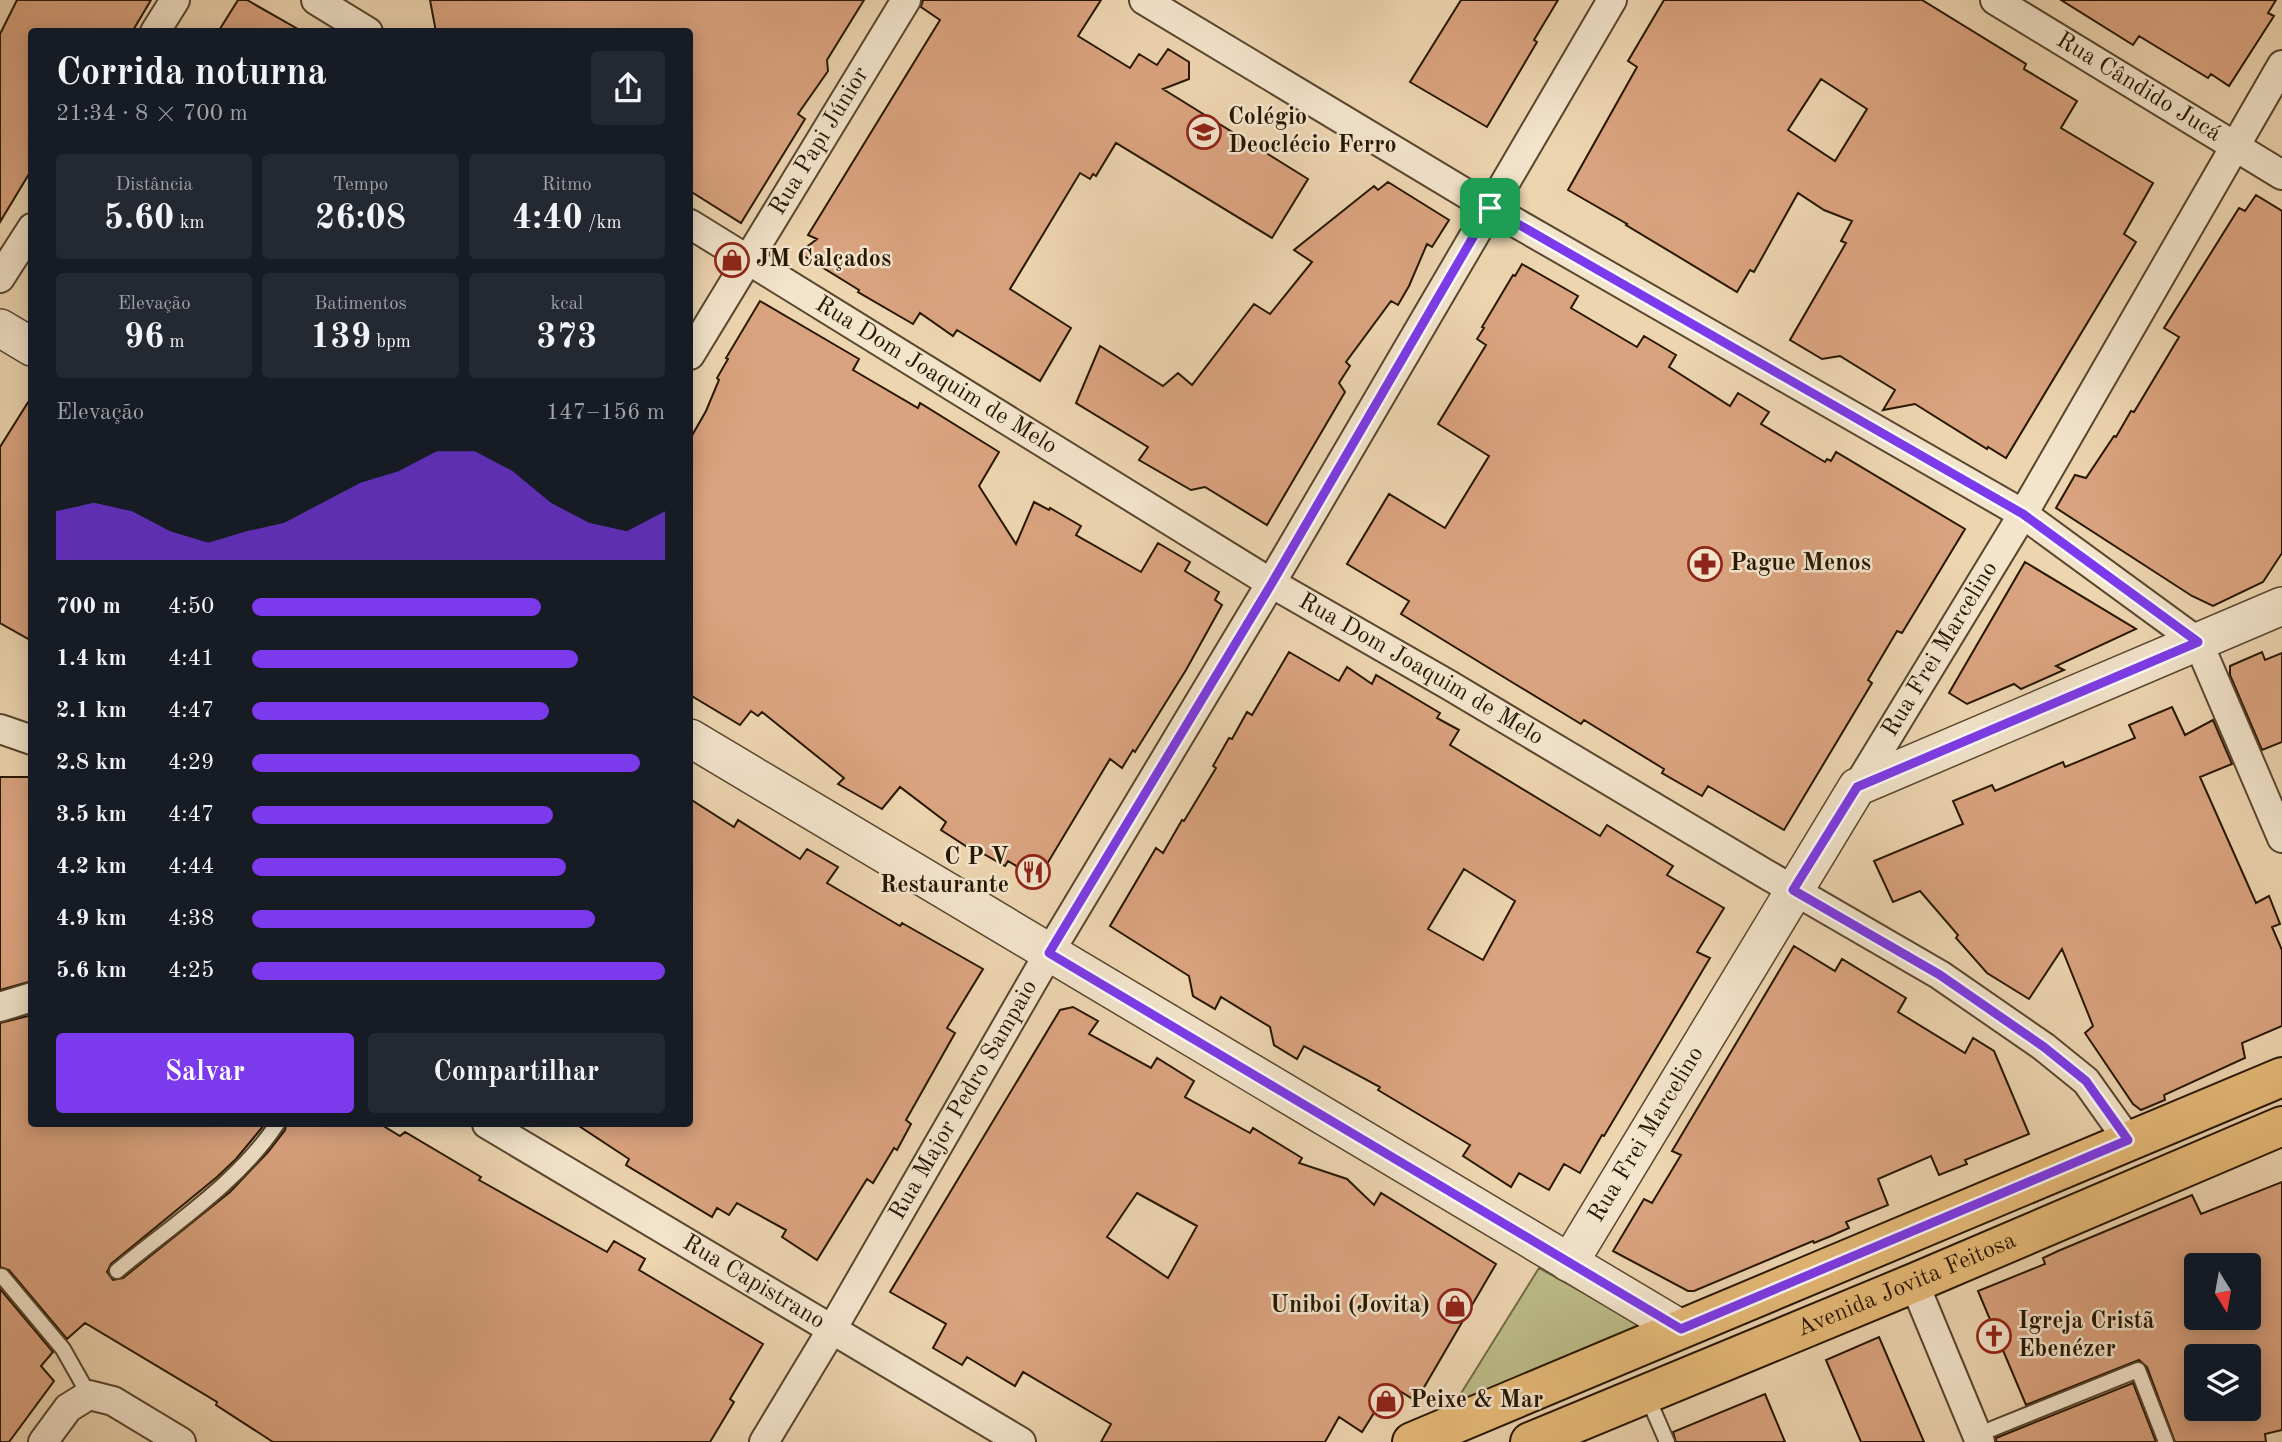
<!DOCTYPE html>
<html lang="pt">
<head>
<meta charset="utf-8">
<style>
	body { margin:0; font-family:"Old Standard TT",serif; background:#242831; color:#f1f3f6; height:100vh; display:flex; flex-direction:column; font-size:26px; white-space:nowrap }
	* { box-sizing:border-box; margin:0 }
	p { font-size:23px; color:#9ea1a6 }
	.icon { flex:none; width:38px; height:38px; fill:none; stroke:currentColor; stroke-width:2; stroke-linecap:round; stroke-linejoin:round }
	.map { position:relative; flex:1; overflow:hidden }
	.sheet { position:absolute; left:28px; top:28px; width:665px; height:1099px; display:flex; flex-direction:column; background:#171b24; border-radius:7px; box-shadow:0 4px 18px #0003 }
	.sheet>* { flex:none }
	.needle { width:46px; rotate:169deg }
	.buttons { position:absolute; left:2184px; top:1253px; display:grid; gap:14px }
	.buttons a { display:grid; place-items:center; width:77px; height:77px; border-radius:7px; background:#171b24; box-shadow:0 4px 18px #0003; font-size:35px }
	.pin { position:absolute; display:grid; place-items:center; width:60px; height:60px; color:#fff; margin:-30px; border-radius:14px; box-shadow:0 4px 10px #0006 }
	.round { display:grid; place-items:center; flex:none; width:74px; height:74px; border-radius:7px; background:#242831 }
	.headline { display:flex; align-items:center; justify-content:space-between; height:119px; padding:0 28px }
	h1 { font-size:38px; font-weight:600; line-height:52px }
	.figures { display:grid; grid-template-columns:repeat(3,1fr); gap:10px; height:119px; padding:7px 28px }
	.figures div { display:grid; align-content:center; border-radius:7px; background:#242831; text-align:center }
	.figures b { font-size:35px; font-weight:600 }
	.figures small { font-size:19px; font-weight:400 }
	.figures p { font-size:19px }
	.chart { height:196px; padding:14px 28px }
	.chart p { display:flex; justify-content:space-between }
	.chart svg { width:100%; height:126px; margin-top:7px; fill:#7c3aed; opacity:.7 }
	.button { display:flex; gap:14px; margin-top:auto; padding:14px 28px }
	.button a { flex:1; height:80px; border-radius:7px; background:#7c3aed; color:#fff; font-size:28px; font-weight:600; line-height:80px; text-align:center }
	.button a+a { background:#242831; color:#f1f3f6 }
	ul { padding:0 28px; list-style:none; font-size:23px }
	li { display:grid; grid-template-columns:112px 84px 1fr; align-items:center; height:52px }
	li i { height:18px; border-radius:9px; background:#7c3aed }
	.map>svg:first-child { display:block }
	.green { fill:#bcbc88; stroke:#726a44; stroke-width:2 }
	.building { fill:#daa37f; stroke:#271701; stroke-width:2; fill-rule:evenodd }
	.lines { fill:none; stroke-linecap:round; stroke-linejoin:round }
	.service-casing { stroke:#58462d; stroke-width:18 }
	.minor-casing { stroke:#58462d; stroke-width:32 }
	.tertiary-casing { stroke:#58462d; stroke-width:40 }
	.primary-casing { stroke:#271701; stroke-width:42 }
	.service { stroke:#f3e4cc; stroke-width:14 }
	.minor { stroke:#f3e4cc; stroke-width:28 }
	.tertiary { stroke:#f3e4cc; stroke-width:37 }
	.primary { stroke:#e6ba78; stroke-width:38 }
	.route-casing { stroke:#fff; stroke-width:14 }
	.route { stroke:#7c3aed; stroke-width:9 }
	.labels { text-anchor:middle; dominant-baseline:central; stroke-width:5; stroke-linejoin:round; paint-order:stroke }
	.street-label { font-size:24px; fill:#271701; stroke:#f3e4cc }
	.poi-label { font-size:24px; font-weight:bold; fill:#271701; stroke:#f3e4cc; text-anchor:start }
</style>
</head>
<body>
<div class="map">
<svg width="2282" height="1442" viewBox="0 0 2282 1442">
	<rect width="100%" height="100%" fill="#edd5b0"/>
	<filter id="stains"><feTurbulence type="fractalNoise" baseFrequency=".00286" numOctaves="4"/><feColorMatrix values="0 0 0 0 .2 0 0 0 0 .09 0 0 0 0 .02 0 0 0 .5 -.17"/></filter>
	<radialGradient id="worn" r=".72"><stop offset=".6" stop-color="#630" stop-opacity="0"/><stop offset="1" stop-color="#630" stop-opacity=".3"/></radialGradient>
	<path class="green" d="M 1539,1268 L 1641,1325 L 1455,1403 Z"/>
	<path class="building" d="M 17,0 L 151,0 L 132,32 L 32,32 L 32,169 L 0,222 L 0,34 Z
		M 238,0 L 247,0 L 303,32 L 218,32 Z
		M 430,0 L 864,0 L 827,60 L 828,71 L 798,114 L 805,119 L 741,223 L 690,191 L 690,32 L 436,32 Z
		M 923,0 L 1101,0 L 1078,36 L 1130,68 L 1139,54 L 1157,65 L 1168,49 L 1189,62 L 1189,79 L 1163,89 L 1308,179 L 1272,238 L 1116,143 L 1096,176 L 1093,174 L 1090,179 L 1080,173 L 1010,289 L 1071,328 L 1040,381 L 957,330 L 953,336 L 920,313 L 913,324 L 858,292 L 859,290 L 799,253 L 817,239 L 808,235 L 940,20 L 921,7 Z
		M 1461,0 L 1558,0 L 1534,40 L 1537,42 L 1487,127 L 1410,82 Z
		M 1664,0 L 1922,0 L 2026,64 L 2024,69 L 2077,101 L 2061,128 L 2153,183 L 2124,234 L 2136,242 L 2006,458 L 1988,447 L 1987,449 L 1915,404 L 1883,410 L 1895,390 L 1840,356 L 1822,359 L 1790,340 L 1846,243 L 1841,241 L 1852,221 L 1824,210 L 1798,193 L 1754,272 L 1750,270 L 1737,292 L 1626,225 L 1627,224 L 1568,190 L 1637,67 L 1628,61 ZM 1821,79 L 1867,109 L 1835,161 L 1788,130 Z
		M 2061,0 L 2276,0 L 2268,13 L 2274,16 L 2229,86 L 2211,74 L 2208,78 L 2139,36 L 2133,45 Z
		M 1388,182 L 1449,220 L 1432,247 L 1427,244 L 1409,286 L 1398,305 L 1391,301 L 1346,362 L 1350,366 L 1339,383 L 1345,392 L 1267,525 L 1205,487 L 1191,490 L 1139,460 L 1148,447 L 1076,403 L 1100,346 L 1163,386 L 1178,373 L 1192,385 L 1254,304 L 1270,314 L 1312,262 L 1294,250 L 1374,186 L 1378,190 Z
		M 2256,195 L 2282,211 L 2282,553 L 2263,582 L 2213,606 L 2192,596 L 2056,508 L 2075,475 L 2086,478 L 2114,436 L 2116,437 L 2131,411 L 2134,412 L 2179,337 L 2164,328 L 2239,208 L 2245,211 Z
		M 1522,264 L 1578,296 L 1571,308 L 1637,347 L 1644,336 L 1676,355 L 1669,367 L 1730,406 L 1738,393 L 1769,412 L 1761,424 L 1825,462 L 1827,459 L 1831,461 L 1836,452 L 1965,529 L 1902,633 L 1897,631 L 1868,680 L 1872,683 L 1784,830 L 1708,786 L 1702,796 L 1662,773 L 1664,769 L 1584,720 L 1581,724 L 1515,684 L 1401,614 L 1409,601 L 1347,564 L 1389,494 L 1445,528 L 1489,456 L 1438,424 L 1486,345 L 1477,339 L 1484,328 L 1482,327 L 1513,275 L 1515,276 Z
		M 760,301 L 859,359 L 853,370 L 918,408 L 920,403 L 999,452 L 979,486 L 1016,544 L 1034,502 L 1049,510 L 1050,508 L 1081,526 L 1076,535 L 1141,572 L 1158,543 L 1190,562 L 1185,571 L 1219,592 L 1215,600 L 1222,605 L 1186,670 L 1135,752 L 1133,750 L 1122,768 L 1110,759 L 1038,879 L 1008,861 L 1005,866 L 973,848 L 972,850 L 941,830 L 946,822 L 900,787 L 882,809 L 861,797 L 838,784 L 844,778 L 762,712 L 758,716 L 751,711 L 740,725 L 690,695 L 690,439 L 706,411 L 719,380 L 717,378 L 728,359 L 726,358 Z
		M 32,396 L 32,641 L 0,623 L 0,447 Z
		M 2025,562 L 2136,629 L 2056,666 L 2064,670 L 2021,689 L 2014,684 L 1967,704 L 1949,693 Z
		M 1289,652 L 1339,681 L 1347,667 L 1372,684 L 1376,675 L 1440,713 L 1437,718 L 1459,730 L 1450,745 L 1600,836 L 1607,825 L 1673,866 L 1667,875 L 1724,908 L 1697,952 L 1710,958 L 1604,1136 L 1602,1135 L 1580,1173 L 1564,1164 L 1549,1190 L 1519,1173 L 1511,1187 L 1463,1156 L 1470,1145 L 1378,1090 L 1380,1087 L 1304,1046 L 1297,1059 L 1274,1045 L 1270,1027 L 1221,997 L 1215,1009 L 1193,996 L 1189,976 L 1110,926 L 1156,848 L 1163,853 L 1182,820 L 1184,821 L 1216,768 L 1213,766 L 1229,738 L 1232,739 L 1247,712 L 1252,715 ZM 1464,869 L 1515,901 L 1483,960 L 1428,929 Z
		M 2262,652 L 2265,660 L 2282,653 L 2282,742 L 2262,750 L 2230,675 L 2230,666 Z
		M 2172,707 L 2185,735 L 2213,720 L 2232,764 L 2200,777 L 2256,903 L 2269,896 L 2280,924 L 2272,927 L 2282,950 L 2282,1026 L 2242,1043 L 2245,1058 L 2164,1095 L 2165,1100 L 2141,1110 L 2133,1104 L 2085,1033 L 2093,1026 L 2062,949 L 2029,999 L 1987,973 L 1956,938 L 1958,935 L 1920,891 L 1893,902 L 1874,861 L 1963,824 L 1953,801 L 1992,785 L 1995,791 L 2063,762 L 2065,767 L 2135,738 L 2129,725 Z
		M 0,777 L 32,777 L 32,981 L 0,990 Z
		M 690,799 L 734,827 L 738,820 L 800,859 L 807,849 L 838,867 L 827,883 L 900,926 L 902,923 L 983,969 L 947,1028 L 955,1033 L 906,1120 L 911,1124 L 897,1150 L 894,1148 L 873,1183 L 867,1179 L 817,1260 L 782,1237 L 786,1230 L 737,1203 L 729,1215 L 717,1208 L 712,1217 L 626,1165 L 629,1159 L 576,1124 L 690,1124 Z
		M 1794,946 L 1835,971 L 1842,959 L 1906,998 L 1898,1012 L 1965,1053 L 1973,1038 L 1994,1051 L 2029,1134 L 1965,1160 L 1967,1164 L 1939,1175 L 1931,1156 L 1878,1179 L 1888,1205 L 1846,1222 L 1849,1228 L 1831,1236 L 1814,1243 L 1813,1241 L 1694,1291 L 1688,1291 L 1613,1251 L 1644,1199 L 1652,1203 L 1681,1155 L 1672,1151 Z
		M 1073,1007 L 1098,1021 L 1089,1034 L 1151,1068 L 1157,1058 L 1194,1081 L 1185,1097 L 1250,1133 L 1253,1128 L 1302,1158 L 1299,1163 L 1347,1179 L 1374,1205 L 1381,1193 L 1496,1264 L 1416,1401 L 1395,1388 L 1382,1407 L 1379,1405 L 1362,1432 L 1339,1417 L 1325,1442 L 1101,1442 L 1111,1424 L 1023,1372 L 1015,1386 L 967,1357 L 962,1365 L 933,1348 L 946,1324 L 890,1292 L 1060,1010 ZM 1137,1193 L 1197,1226 L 1168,1278 L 1107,1237 Z
		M 32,1015 L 32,1124 L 265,1124 L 236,1159 L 217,1177 L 111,1264 L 107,1272 L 113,1280 L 123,1278 L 230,1192 L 268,1152 L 285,1130 L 286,1124 L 380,1124 L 400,1136 L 405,1132 L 481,1177 L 479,1180 L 607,1252 L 614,1241 L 645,1259 L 639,1270 L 763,1344 L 730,1399 L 734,1402 L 710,1442 L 273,1442 L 216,1405 L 217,1402 L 85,1323 L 67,1339 L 9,1270 L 0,1267 L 0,1023 Z
		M 2282,1182 L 2282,1430 L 2265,1434 L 2266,1442 L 2175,1442 L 2147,1367 L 2139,1360 L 2026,1405 L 1978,1291 L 2045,1264 L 2043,1258 L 2058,1251 L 2192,1195 L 2201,1214 ZM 2196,1265 L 2249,1265 L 2249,1318 L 2196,1318 ZM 2196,1356 L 2249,1356 L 2249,1409 L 2196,1409 Z
		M 0,1289 L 53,1352 L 41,1366 L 54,1381 L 9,1442 L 0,1442 Z
		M 1879,1337 L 1924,1442 L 1861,1442 L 1826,1360 Z
		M 2133,1383 L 2156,1442 L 1996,1442 L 1996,1438 Z
		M 1765,1394 L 1785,1442 L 1676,1442 L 1673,1432 Z"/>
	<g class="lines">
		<g class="service-casing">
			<path id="service" d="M 117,1271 C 171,1226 238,1183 277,1124
				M 2,1276 L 63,1349 L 89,1395
				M 1647,1396 L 1667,1442
				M 1977,1435 L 2138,1370 L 2166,1442"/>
		</g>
		<g class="minor-casing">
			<g id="minor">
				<path d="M 316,0 L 368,32"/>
				<path d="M 1144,0 L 1490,208 L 2023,514 L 2198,642 L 2282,838"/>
				<path id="s1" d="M 1995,0 L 2282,175"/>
				<path d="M 155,32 L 175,0"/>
				<path id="s2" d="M 690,224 L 1271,583 L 1449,685 L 1764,873 L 1940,975 L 2044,1047 L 2086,1081 L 2128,1140"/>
				<path d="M 0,278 L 32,228"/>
				<path id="s3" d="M 690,355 L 906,0"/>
				<path d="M 0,729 L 32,740"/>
				<path id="s4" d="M 1857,787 L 2023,514 L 2282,65"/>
				<path d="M 0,1007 L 32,997"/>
				<path id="s5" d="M 487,1124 L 1021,1442"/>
				<path d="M 1914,1283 L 1980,1442"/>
				<path d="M 43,1442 L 68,1408 L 89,1395 L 113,1401 L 181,1442"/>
				<path id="s6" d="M 764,1442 L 831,1331 L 1049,953 L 1271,583 L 1612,0"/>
			</g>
		</g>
		<g class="tertiary-casing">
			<g id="tertiary">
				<path d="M 0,328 L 32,347"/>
				<path d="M 690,738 L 1681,1329"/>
				<path id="s7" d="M 1569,1263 L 1857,787 L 2282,606"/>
			</g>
		</g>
		<g class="primary-casing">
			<g id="primary">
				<path d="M 1412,1442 L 2282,1077"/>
				<path id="s8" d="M 1530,1442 L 1914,1283 L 2282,1126"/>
			</g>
		</g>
		<use href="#service" class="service"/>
		<use href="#minor" class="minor"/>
		<use href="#tertiary" class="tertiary"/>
		<use href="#primary" class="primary"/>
	</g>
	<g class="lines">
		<g class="route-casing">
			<path id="route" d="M 1490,208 L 2023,514 L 2198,642 L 1857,787 L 1793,890 L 1940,975 L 2044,1047 L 2086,1081 L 2128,1140 L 1681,1329 L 1049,953 L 1272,583 Z"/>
		</g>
		<use href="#route" class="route"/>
	</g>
	<defs>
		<g id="school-ring" transform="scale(1.75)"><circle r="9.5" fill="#f3e4cc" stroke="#8f2418" stroke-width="1.5"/><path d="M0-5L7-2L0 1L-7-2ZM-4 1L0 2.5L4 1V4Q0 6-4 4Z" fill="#8f2418"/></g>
		<g id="shop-ring" transform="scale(1.75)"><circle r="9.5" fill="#f3e4cc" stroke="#8f2418" stroke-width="1.5"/><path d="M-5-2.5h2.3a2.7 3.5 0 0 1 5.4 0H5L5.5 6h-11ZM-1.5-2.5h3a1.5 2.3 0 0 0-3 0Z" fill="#8f2418"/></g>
		<g id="pharmacy-ring" transform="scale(1.75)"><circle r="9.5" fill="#f3e4cc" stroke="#8f2418" stroke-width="1.5"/><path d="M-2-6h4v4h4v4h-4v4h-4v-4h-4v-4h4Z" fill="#8f2418"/></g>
		<g id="restaurant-ring" transform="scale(1.75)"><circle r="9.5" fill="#f3e4cc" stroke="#8f2418" stroke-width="1.5"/><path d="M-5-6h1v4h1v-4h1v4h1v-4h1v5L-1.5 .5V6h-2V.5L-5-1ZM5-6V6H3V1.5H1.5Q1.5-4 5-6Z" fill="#8f2418"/></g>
		<g id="church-ring" transform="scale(1.75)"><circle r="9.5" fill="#f3e4cc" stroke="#8f2418" stroke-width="1.5"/><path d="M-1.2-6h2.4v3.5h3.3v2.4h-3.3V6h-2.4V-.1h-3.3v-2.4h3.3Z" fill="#8f2418"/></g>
	</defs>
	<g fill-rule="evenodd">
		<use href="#school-ring" x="1204" y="132"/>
		<use href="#shop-ring" x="732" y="260"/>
		<use href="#pharmacy-ring" x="1705" y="564"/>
		<use href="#restaurant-ring" x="1033" y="872"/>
		<use href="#shop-ring" x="1455" y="1306"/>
		<use href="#church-ring" x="1994" y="1336"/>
		<use href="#shop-ring" x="1386" y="1401"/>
	</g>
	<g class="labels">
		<g class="street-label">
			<text stroke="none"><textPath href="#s1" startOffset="168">Rua Cândido Jucá</textPath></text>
			<text stroke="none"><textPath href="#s3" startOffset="250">Rua Papi Júnior</textPath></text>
			<text stroke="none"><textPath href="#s2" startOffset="289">Rua Dom Joaquim de Melo</textPath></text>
			<text stroke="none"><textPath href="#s4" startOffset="161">Rua Frei Marcelino</textPath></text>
			<text stroke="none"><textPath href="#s2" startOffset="856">Rua Dom Joaquim de Melo</textPath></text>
			<text stroke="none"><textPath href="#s6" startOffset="396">Rua Major Pedro Sampaio</textPath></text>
			<text stroke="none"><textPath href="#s7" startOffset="150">Rua Frei Marcelino</textPath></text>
			<text stroke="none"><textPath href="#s5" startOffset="310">Rua Capistrano</textPath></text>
			<text stroke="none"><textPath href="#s8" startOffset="408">Avenida Jovita Feitosa</textPath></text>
		</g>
		<g class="poi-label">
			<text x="1228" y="118">Colégio<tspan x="1228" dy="28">Deoclécio Ferro</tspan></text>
			<text x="756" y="260">JM Calçados</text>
			<text x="1730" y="564">Pague Menos</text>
			<text x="1009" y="858" text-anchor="end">C P V<tspan x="1009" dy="28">Restaurante</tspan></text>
			<text x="1430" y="1306" text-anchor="end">Uniboi (Jovita)</text>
			<text x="2018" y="1322">Igreja Cristã<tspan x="2018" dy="28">Ebenézer</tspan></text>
			<text x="1410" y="1401">Peixe &amp; Mar</text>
		</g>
	</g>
	<rect width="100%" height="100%" filter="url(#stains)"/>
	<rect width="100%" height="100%" fill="url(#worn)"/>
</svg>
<div class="buttons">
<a><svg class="needle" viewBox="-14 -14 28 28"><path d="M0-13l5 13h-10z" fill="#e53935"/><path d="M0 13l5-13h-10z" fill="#9ea1a6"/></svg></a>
<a><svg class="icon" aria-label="layers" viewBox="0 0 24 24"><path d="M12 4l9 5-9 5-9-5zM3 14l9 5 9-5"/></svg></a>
</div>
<div class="pin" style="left:1490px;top:208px;background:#1e9e55"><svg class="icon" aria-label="arrive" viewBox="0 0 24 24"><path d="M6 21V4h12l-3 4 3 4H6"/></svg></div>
<section class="sheet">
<div class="headline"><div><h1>Corrida noturna</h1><p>21:34 · 8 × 700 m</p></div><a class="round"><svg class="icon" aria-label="share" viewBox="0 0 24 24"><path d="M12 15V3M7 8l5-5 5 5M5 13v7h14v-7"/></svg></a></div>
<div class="figures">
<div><p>Distância</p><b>5.60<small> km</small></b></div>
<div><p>Tempo</p><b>26:08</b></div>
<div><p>Ritmo</p><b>4:40<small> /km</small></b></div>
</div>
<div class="figures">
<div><p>Elevação</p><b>96<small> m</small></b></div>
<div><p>Batimentos</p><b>139<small> bpm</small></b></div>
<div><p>kcal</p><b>373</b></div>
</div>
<div class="chart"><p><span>Elevação</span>147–156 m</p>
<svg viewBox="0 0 160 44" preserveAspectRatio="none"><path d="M0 44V27L10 24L20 27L30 34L40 38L50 34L60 31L70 24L80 17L90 13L100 6L110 6L120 13L130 24L140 31L150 34L160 27V44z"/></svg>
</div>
<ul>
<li><b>700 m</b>4:50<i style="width:70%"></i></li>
<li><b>1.4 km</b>4:41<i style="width:79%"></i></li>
<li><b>2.1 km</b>4:47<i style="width:72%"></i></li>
<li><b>2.8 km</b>4:29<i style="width:94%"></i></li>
<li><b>3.5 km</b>4:47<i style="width:73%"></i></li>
<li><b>4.2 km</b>4:44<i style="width:76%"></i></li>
<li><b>4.9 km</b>4:38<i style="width:83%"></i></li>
<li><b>5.6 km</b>4:25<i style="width:100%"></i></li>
</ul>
<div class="button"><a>Salvar</a><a>Compartilhar</a></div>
</section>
</div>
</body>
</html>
